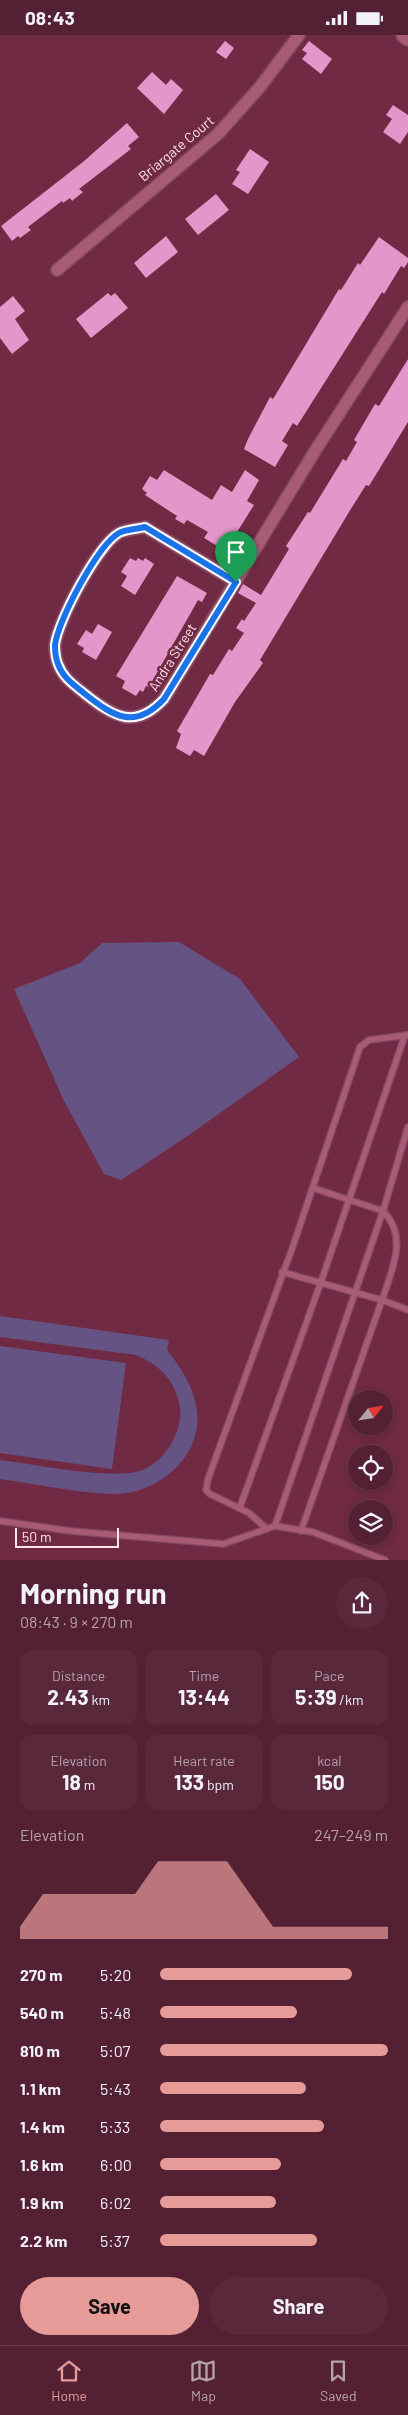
<!DOCTYPE html>
<html lang="en">
<head>
<meta charset="utf-8">
<style>
	body { margin:0; font-family:Barlow,sans-serif; background:#5a283b; color:#f1f3f6; height:100vh; display:flex; flex-direction:column; font-size:19px; white-space:nowrap }
	* { box-sizing:border-box; margin:0 }
	p { font-size:16px; color:#b5a3ac }
	.icon { flex:none; width:28px; height:28px; fill:none; stroke:currentColor; stroke-width:2; stroke-linecap:round; stroke-linejoin:round }
	.map { position:relative; height:1525px; overflow:hidden }
	.panel { display:flex; flex-direction:column; background:#542033; flex:1 }
	.panel>* { flex:none }
	.needle { width:32px; rotate:60deg }
	.buttons { position:absolute; left:348px; top:1355px; display:grid; gap:10px }
	.buttons a { display:grid; place-items:center; width:45px; height:45px; border-radius:50%; background:#542033; box-shadow:0 2px 8px #0003,0 0 0 1px #6a3e4e; font-size:25px }
	.scale { position:absolute; left:15px; bottom:12px; width:104px; box-sizing:border-box; padding-left:5px; border:2px solid #fee3ea; border-top:0; font-size:14px; line-height:18px; white-space:nowrap; color:#fee3ea; -webkit-text-stroke:4px #702a44; paint-order:stroke }
	.pin { position:absolute; display:grid; place-items:center; width:42px; height:42px; color:#fff; margin:-51px -21px; border-radius:50% 50% 50% 0; rotate:-45deg; box-shadow:0 0 5px #0007 }
	.pin .icon { rotate:45deg }
	.round { display:grid; place-items:center; flex:none; width:52px; height:52px; border-radius:26px; background:#5a283b }
	.overview { display:flex; align-items:center; justify-content:space-between; height:85px; padding:0 20px }
	h1 { font-size:28px; font-weight:700; line-height:38px }
	.metrics { display:grid; grid-template-columns:repeat(3,1fr); gap:8px; height:85px; padding:5px 20px }
	.metrics div { display:grid; align-content:center; border-radius:12px; background:#5a283b; text-align:center }
	.metrics b { font-size:21px; font-weight:700 }
	.metrics small { font-size:14px; font-weight:400 }
	.metrics p { font-size:14px }
	.chart { height:140px; padding:10px 20px }
	.chart p { display:flex; justify-content:space-between }
	.chart svg { width:100%; height:90px; margin-top:5px; fill:#e69b98; opacity:.7 }
	.button { display:flex; gap:10px; margin-top:auto; padding:10px 20px }
	.button a { flex:1; height:58px; border-radius:30px; background:#e69b98; color:#111; font-size:20px; font-weight:700; line-height:58px; text-align:center }
	.button a+a { background:#5a283b; color:#f1f3f6 }
	ul { padding:0 20px; list-style:none; font-size:16px }
	li { display:grid; grid-template-columns:80px 60px 1fr; align-items:center; height:38px }
	li i { height:12px; border-radius:6px; background:#e69b98 }
	.status { display:flex; justify-content:space-between; align-items:center; height:35px; padding:0 25px; background:#542033; direction:ltr }
	.status svg { height:14px; fill:currentColor }
	.tab-bar { display:flex; justify-content:space-around; align-items:center; height:70px; border-top:1px solid #6a3e4e; background:#542033; font-size:14px; color:#b5a3ac }
	.tab-bar a { display:grid; justify-items:center; gap:2px }
	.tab-bar .selected { color:#e69b98 }
	.map>svg:first-child { display:block }
	.grass { fill:#655384 }
	.building { fill:#e495ca }
	.lines { fill:none; stroke-linecap:round; stroke-linejoin:round }
	.lane-casing { stroke:#824960; stroke-width:8 }
	.street-casing { stroke:#824960; stroke-width:14 }
	.secondary-casing { stroke:#824960; stroke-width:18 }
	.lane { stroke:#a75b74; stroke-width:5.5 }
	.street { stroke:#a75b74; stroke-width:11 }
	.secondary { stroke:#a75b74; stroke-width:15 }
	.route-casing { stroke:#fff; stroke-width:10 }
	.route { stroke:#1a73e8; stroke-width:6 }
	.labels { text-anchor:middle; dominant-baseline:central; stroke-width:5; stroke-linejoin:round; paint-order:stroke }
	.street-label { font-size:14px; fill:#fee3ea; stroke:#702a44 }
</style>
</head>
<body>
<div class="status"><b>08:43</b><svg viewBox="0 0 49 12"><path d="M0 12V9h3v3zM5 12V6h3v6zM10 12V3h3v9zM15 12V0h3v12zM26 1h20v11H26zM47 4h2v5h-2z"/></svg></div>
<div class="map">
<svg width="408" height="1525" viewBox="0 0 408 1525">
	<rect width="100%" height="100%" fill="#702a44"/>
	<path class="grass" d="M 179,907 L 240,944 L 299,1022 L 189,1100 L 121,1145 L 104,1139 L 64,1066 L 14,954 L 80,928 L 102,908 Z
		M 0,1281 L 169,1305 L 167,1315 C 182,1334 193,1351 197,1375 C 203,1422 157,1460 113,1459 C 78,1458 36,1449 0,1444 L 0,1425 C 34,1429 110,1445 140,1436 C 154,1431 164,1421 171,1409 C 178,1397 181,1386 180,1373 C 176,1346 160,1330 136,1320 L 0,1302 Z
		M 0,1311 L 126,1328 L 112,1434 L 0,1418 Z"/>
	<path class="building" d="M 225,6 L 234,13 L 226,24 L 216,17 Z
		M 309,6 L 332,24 L 321,39 L 302,24 L 307,18 L 302,15 Z
		M 152,37 L 166,50 L 171,44 L 183,55 L 164,79 L 137,53 Z
		M 393,70 L 408,80 L 408,97 L 400,109 L 383,97 L 392,84 L 386,80 Z
		M 127,88 L 139,102 L 128,111 L 131,114 L 79,154 L 83,157 L 72,166 L 70,163 L 63,168 L 62,166 L 28,192 L 31,195 L 20,203 L 18,201 L 12,206 L 1,191 L 83,127 Z
		M 250,114 L 269,127 L 248,159 L 232,149 L 240,137 L 236,135 Z
		M 216,159 L 229,175 L 198,200 L 185,184 Z
		M 166,201 L 178,217 L 146,243 L 134,228 Z
		M 379,202 L 408,223 L 408,227 L 404,233 L 401,231 L 384,259 L 382,257 L 297,391 L 293,388 L 282,406 L 288,410 L 275,432 L 244,414 L 248,404 L 270,362 L 273,364 L 339,254 L 341,255 L 358,228 L 360,230 Z
		M 108,258 L 111,261 L 115,258 L 128,273 L 91,303 L 76,284 Z
		M 13,261 L 25,276 L 15,284 L 29,305 L 12,319 L 0,303 L 0,272 Z
		M 408,324 L 408,387 L 369,451 L 366,450 L 349,477 L 260,625 L 263,628 L 235,667 L 204,721 L 194,715 L 190,721 L 176,713 L 181,699 L 177,696 L 210,639 L 213,640 L 229,614 L 232,616 L 244,598 L 236,593 L 242,584 L 244,586 L 256,568 L 238,558 L 243,549 L 261,560 L 289,514 L 286,511 L 308,477 L 310,478 L 343,424 L 346,426 L 357,407 L 354,405 L 375,369 L 379,371 Z
		M 164,435 L 212,465 L 221,450 L 232,457 L 245,435 L 259,445 L 247,466 L 254,470 L 232,505 L 228,503 L 225,507 L 222,505 L 219,512 L 204,503 L 208,497 L 187,485 L 184,489 L 175,484 L 177,481 L 145,460 L 147,458 L 142,454 L 150,441 L 157,445 Z
		M 130,523 L 136,526 L 138,523 L 143,526 L 145,523 L 154,529 L 135,560 L 121,551 L 127,541 L 121,537 Z
		M 177,541 L 207,558 L 202,567 L 198,565 L 149,652 L 146,651 L 143,657 L 140,655 L 136,661 L 122,653 L 125,646 L 116,641 Z
		M 98,589 L 112,597 L 96,625 L 82,617 L 84,613 L 77,609 L 86,595 L 92,599 Z"/>
	<g class="lines">
		<g class="lane-casing">
			<path id="lane" d="M 408,1092 L 383,1176 C 408,1201 393,1233 382,1265 L 408,1275
				M 282,1237 L 382,1265 L 301,1496
				M 240,1472 L 321,1247 L 405,1000
				M 0,1486 L 71,1496 L 223,1509 L 275,1491 L 313,1497 L 385,1525
				M 275,1491 L 383,1176 L 313,1153
				M 267,1494 L 249,1478 L 210,1459 L 206,1455 L 208,1444 L 293,1211 L 360,1012 L 369,1005 L 408,1000"/>
		</g>
		<g class="street-casing">
			<path id="street" d="M 57,235 L 218,99 L 260,52 L 299,0
				M 236,547 L 145,492 C 138,494 126,494 119,498 C 98,510 58,585 55,610 C 55,615 56,624 58,629 C 63,643 74,650 85,659 C 114,682 135,695 164,664 L 315,416 L 408,272"/>
		</g>
		<g class="secondary-casing">
			<path id="secondary" d="M 404,0 L 408,3"/>
		</g>
		<use href="#lane" class="lane"/>
		<use href="#street" class="street"/>
		<use href="#secondary" class="secondary"/>
	</g>
	<g class="lines">
		<g class="route-casing">
			<path id="route" d="M 145,492 L 236,547 L 164,664 C 135,695 114,682 85,659 C 74,650 63,643 58,629 C 56,624 55,615 55,610 C 58,585 98,510 119,498 C 126,494 138,494 145,492 Z"/>
		</g>
		<use href="#route" class="route"/>
	</g>
	<g class="labels">
		<g class="street-label">
			<text transform="translate(176 113) rotate(-40)">Briargate Court</text>
			<text transform="translate(172 622) rotate(-58)">Andra Street</text>
		</g>
	</g>
</svg>
<div class="buttons">
<a><svg class="needle" viewBox="-14 -14 28 28"><path d="M0-13l5 13h-10z" fill="#e53935"/><path d="M0 13l5-13h-10z" fill="#b5a3ac"/></svg></a>
<a><svg class="icon" aria-label="locate" viewBox="0 0 24 24"><circle cx="12" cy="12" r="6"/><path d="M12 2v4M12 18v4M2 12h4M18 12h4"/></svg></a>
<a><svg class="icon" aria-label="layers" viewBox="0 0 24 24"><path d="M12 4l9 5-9 5-9-5zM3 14l9 5 9-5"/></svg></a>
</div>
<div class="scale">50 m</div>
<div class="pin" style="left:236px;top:547px;background:#1e9e55"><svg class="icon" aria-label="arrive" viewBox="0 0 24 24"><path d="M6 21V4h12l-3 4 3 4H6"/></svg></div>
</div>
<section class="panel">
<div class="overview"><div><h1>Morning run</h1><p>08:43 · 9 × 270 m</p></div><a class="round"><svg class="icon" aria-label="share" viewBox="0 0 24 24"><path d="M12 15V3M7 8l5-5 5 5M5 13v7h14v-7"/></svg></a></div>
<div class="metrics">
<div><p>Distance</p><b>2.43<small> km</small></b></div>
<div><p>Time</p><b>13:44</b></div>
<div><p>Pace</p><b>5:39<small> /km</small></b></div>
</div>
<div class="metrics">
<div><p>Elevation</p><b>18<small> m</small></b></div>
<div><p>Heart rate</p><b>133<small> bpm</small></b></div>
<div><p>kcal</p><b>150</b></div>
</div>
<div class="chart"><p><span>Elevation</span>247–249 m</p>
<svg viewBox="0 0 160 44" preserveAspectRatio="none"><path d="M0 44V38L10 22L20 22L30 22L40 22L50 22L60 6L70 6L80 6L90 6L100 22L110 38L120 38L130 38L140 38L150 38L160 38V44z"/></svg>
</div>
<ul>
<li><b>270 m</b>5:20<i style="width:84%"></i></li>
<li><b>540 m</b>5:48<i style="width:60%"></i></li>
<li><b>810 m</b>5:07<i style="width:100%"></i></li>
<li><b>1.1 km</b>5:43<i style="width:64%"></i></li>
<li><b>1.4 km</b>5:33<i style="width:72%"></i></li>
<li><b>1.6 km</b>6:00<i style="width:53%"></i></li>
<li><b>1.9 km</b>6:02<i style="width:51%"></i></li>
<li><b>2.2 km</b>5:37<i style="width:69%"></i></li>
</ul>
<div class="button"><a>Save</a><a>Share</a></div>
</section>
<nav class="tab-bar">
<a class="selected"><svg class="icon" aria-label="home" viewBox="0 0 24 24"><path d="M3 11l9-7 9 7M6 9v11h12V9"/></svg>Home</a>
<a><svg class="icon" aria-label="map" viewBox="0 0 24 24"><path d="M3 6l6-2 6 2 6-2v14l-6 2-6-2-6 2zM9 4v14M15 6v14"/></svg>Map</a>
<a><svg class="icon" aria-label="saved" viewBox="0 0 24 24"><path d="M7 4h10v16l-5-4-5 4z"/></svg>Saved</a>
</nav>
</body>
</html>
